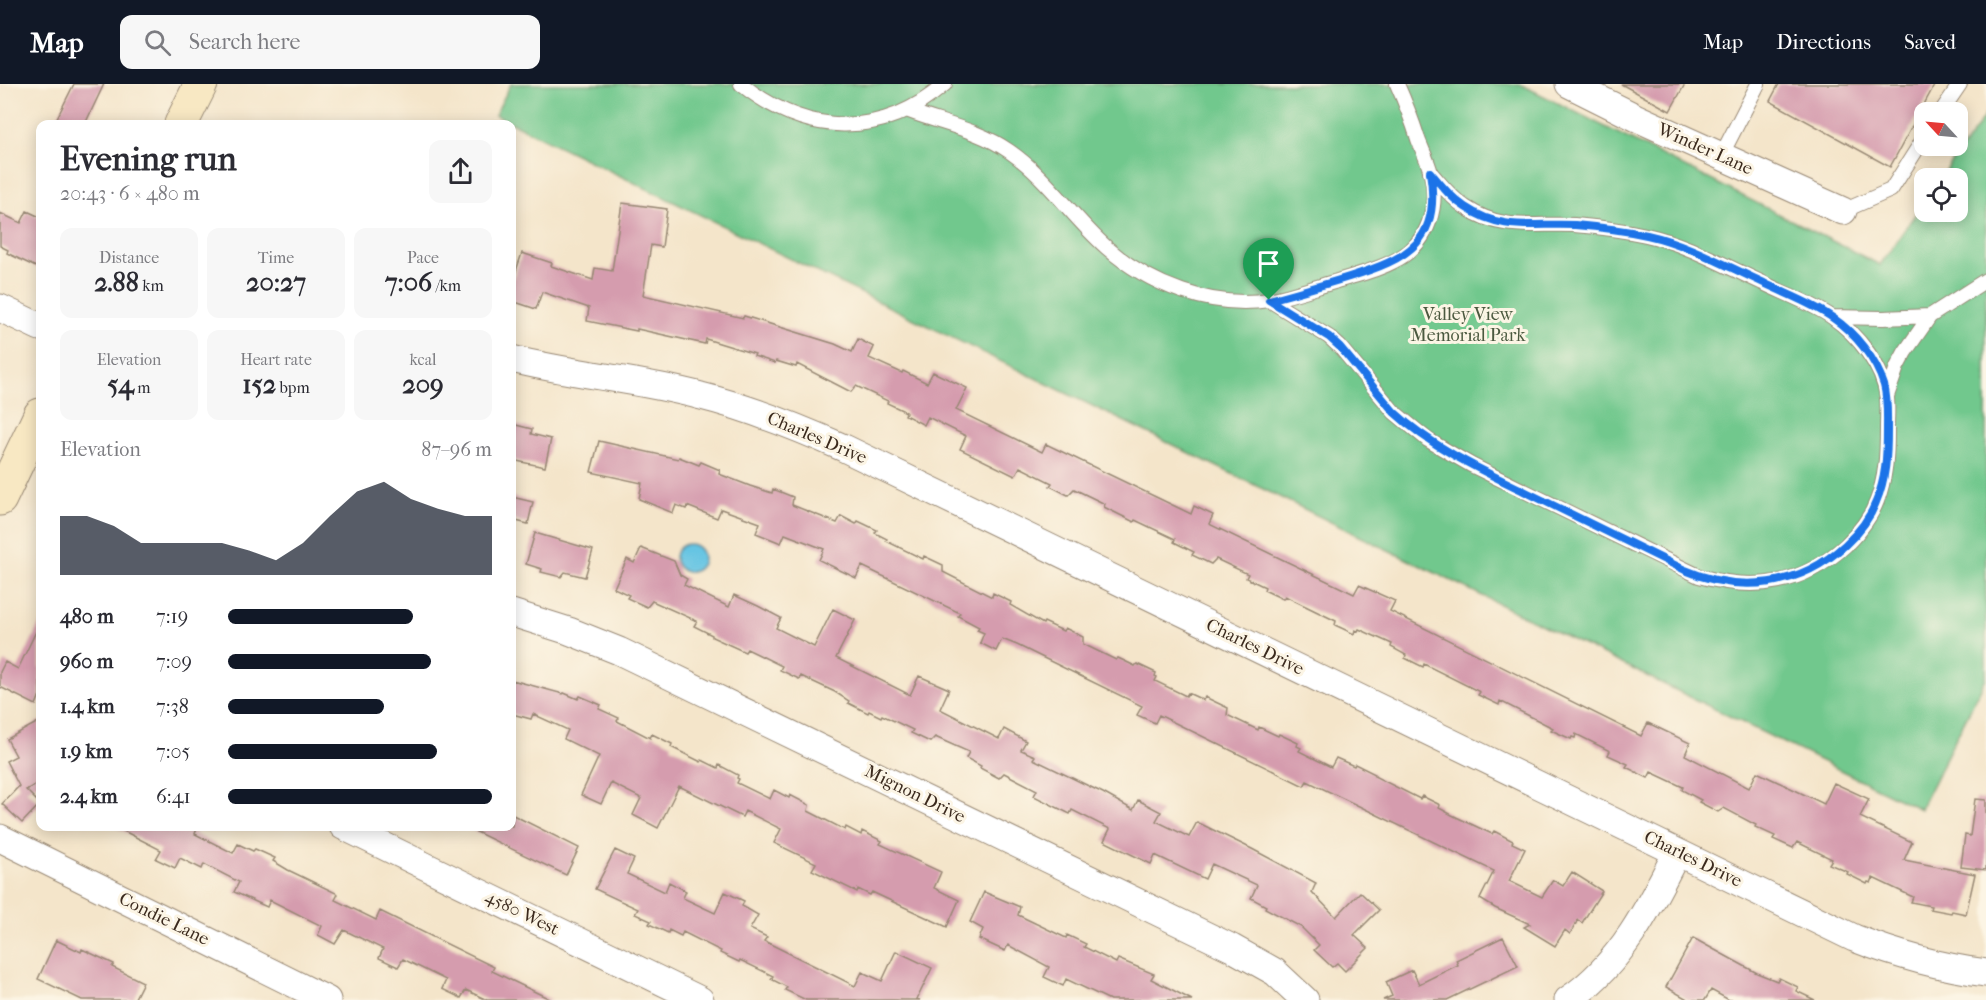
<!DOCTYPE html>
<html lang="en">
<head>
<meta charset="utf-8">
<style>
	body { margin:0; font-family:"IM FELL French Canon",serif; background:#f7f7f7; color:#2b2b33; height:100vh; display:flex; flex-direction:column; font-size:22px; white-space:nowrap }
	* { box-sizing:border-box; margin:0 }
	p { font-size:20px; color:#7c7c81 }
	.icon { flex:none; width:33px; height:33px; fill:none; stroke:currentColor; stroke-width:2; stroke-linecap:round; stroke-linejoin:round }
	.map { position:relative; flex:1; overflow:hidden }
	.details { position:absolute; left:36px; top:36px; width:480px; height:711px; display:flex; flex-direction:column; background:#fff; border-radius:12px; box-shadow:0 3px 15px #0003 }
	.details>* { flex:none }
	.needle { width:39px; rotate:296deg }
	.fabs { position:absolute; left:1914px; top:18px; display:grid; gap:12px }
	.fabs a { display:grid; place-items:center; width:54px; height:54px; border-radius:12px; background:#fff; box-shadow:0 3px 15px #0003; font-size:30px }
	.pin { position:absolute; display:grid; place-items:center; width:51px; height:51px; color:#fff; margin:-62px -26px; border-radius:50% 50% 50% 0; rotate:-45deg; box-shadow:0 0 6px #0007 }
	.pin .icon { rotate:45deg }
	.round { display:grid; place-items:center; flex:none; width:63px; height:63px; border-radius:12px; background:#f7f7f7 }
	.head { display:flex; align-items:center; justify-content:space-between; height:102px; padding:0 24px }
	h1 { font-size:33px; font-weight:700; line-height:45px }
	.stats { display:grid; grid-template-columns:repeat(3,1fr); gap:9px; height:102px; padding:6px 24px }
	.stats div { display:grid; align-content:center; border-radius:12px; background:#f7f7f7; text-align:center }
	.stats b { font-size:26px; font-weight:700 }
	.stats small { font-size:16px; font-weight:400 }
	.stats p { font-size:16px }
	.chart { height:168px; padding:12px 24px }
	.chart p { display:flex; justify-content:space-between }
	.chart svg { width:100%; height:108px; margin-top:6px; fill:#111827; opacity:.7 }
	ul { padding:0 24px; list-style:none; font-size:20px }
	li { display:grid; grid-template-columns:96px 72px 1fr; align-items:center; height:45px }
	li i { height:15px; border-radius:8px; background:#111827 }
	header { display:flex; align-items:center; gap:36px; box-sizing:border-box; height:84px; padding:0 30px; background:#111827; color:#fff }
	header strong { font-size:28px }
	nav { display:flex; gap:33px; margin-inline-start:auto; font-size:21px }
	.search { width:420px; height:54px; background:#f7f7f7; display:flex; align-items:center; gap:15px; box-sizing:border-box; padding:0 21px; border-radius:12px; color:#7c7c81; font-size:22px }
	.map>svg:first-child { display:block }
	.green { fill:#71c88d; stroke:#567956; stroke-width:1.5 }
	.water { fill:#65c4e3; stroke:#507780; stroke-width:1.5 }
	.building { fill:#d59cae }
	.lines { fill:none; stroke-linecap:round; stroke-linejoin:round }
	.service-casing { stroke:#988874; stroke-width:16 }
	.minor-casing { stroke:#988874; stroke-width:29 }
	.secondary-casing { stroke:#988874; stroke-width:35 }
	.service { stroke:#fff; stroke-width:14 }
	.minor { stroke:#fff; stroke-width:27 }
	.secondary { stroke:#f8e8c3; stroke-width:33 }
	.route-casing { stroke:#fff; stroke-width:12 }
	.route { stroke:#1a73e8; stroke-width:8 }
	.labels { text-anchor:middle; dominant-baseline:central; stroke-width:6; stroke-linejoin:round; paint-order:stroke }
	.street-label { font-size:18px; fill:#3b2a1e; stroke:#fcf5e5 }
	.park-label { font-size:18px; fill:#4b593f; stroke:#fcf5e5 }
</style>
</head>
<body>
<header>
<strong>Map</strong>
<div class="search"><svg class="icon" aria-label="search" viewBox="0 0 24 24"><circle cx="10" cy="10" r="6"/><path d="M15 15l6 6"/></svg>Search here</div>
<nav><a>Map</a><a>Directions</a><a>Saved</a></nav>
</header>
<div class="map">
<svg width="1986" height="916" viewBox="0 0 1986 916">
	<rect width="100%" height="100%" fill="#fcf5e5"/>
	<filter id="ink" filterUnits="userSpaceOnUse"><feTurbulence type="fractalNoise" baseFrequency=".0167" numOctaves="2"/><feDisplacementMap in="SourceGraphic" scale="12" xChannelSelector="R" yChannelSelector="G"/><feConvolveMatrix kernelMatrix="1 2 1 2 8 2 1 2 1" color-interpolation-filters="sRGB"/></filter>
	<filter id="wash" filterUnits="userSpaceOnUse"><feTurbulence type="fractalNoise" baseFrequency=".008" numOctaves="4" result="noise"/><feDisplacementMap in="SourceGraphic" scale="24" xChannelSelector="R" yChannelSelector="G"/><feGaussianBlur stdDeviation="1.35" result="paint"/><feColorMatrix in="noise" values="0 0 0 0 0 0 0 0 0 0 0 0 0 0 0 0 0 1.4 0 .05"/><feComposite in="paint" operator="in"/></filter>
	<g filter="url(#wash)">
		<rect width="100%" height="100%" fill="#f4e5ca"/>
		<path class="green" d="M 511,0 L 1520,0 L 1880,181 L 1924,118 L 1924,128 L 1958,128 L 1958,94 L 1941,94 L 1986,30 L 1986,594 L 1920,725 L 495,31 Z"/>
		<path class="water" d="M675 474a14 14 0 1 1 28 0a14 14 0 1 1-28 0Z"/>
		<g id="blocks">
			<path class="building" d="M 74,0 L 104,0 L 85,40 L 54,40 Z
				M 1621,0 L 1685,0 L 1670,27 Z
				M 1779,0 L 1935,0 L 1890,83 L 1770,17 Z
				M 622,119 L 667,125 L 662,163 L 651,161 L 643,211 L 743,234 L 744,232 L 835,260 L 852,268 L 858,255 L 874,263 L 869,274 L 902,289 L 903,287 L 927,299 L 933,288 L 967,304 L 956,326 L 1042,368 L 1046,360 L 1191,430 L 1194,422 L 1213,431 L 1209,440 L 1354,510 L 1359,501 L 1395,517 L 1390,527 L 1641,652 L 1648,639 L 1690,659 L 1685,671 L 1749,704 L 1757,688 L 1824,720 L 1834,699 L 1869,715 L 1860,733 L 1912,758 L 1904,776 L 1975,790 L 1966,830 L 1952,827 L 1951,829 L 1930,825 L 1931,822 L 1911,818 L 1913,813 L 1873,794 L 1871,799 L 1868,798 L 1867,800 L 1847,790 L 1848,788 L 1829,780 L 1832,775 L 1797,758 L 1793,764 L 1773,755 L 1775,752 L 1755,743 L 1756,741 L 1724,724 L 1718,728 L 1699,718 L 1701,716 L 1682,706 L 1683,703 L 1651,688 L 1648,694 L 1626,683 L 1628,680 L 1608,671 L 1610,667 L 1576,650 L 1575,654 L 1572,653 L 1571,655 L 1551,646 L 1553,644 L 1500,617 L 1499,621 L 1478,611 L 1480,608 L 1424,580 L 1423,583 L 1405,574 L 1406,571 L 1391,563 L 1392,560 L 1359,545 L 1358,547 L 1355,546 L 1354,550 L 1335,541 L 1336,537 L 1285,512 L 1283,515 L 1264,506 L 1265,503 L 1246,494 L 1248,490 L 1216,475 L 1211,480 L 1192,471 L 1194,468 L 1174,458 L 1175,455 L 1135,436 L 1134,438 L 1104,423 L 1105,420 L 1074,405 L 1068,411 L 1050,402 L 1052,399 L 1020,383 L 1015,392 L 960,365 L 966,352 L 928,333 L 924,341 L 905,331 L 906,328 L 887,319 L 888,317 L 856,302 L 851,308 L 797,280 L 796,283 L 776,277 L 775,279 L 754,272 L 755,270 L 706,255 L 705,260 L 637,245 L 637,247 L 587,237 L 589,224 L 542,208 L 536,225 L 512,217 L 512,199 L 522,169 L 552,179 L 551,182 L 593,196 L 595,184 L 612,187 Z
				M 27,127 L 40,133 L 40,185 L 7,169 L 8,166 L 0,162 L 0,129 L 21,139 Z
				M 512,340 L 532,345 L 531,350 L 551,355 L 545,383 L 512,376 Z
				M 599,357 L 678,375 L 679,373 L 699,381 L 701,378 L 720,386 L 719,390 L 750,402 L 772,409 L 773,405 L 793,413 L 792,421 L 837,439 L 841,432 L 856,440 L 858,437 L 877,446 L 875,449 L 887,455 L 886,457 L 923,475 L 924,472 L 943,481 L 943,488 L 992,513 L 993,509 L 1011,518 L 1010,521 L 1043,540 L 1044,538 L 1063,547 L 1065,544 L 1083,553 L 1083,560 L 1116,576 L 1118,574 L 1135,582 L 1137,580 L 1156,589 L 1155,592 L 1157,593 L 1155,597 L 1186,612 L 1188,609 L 1203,616 L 1205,613 L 1228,624 L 1227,631 L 1258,646 L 1259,643 L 1278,652 L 1279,650 L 1298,659 L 1297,662 L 1301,664 L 1299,667 L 1331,683 L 1336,674 L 1354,682 L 1355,680 L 1375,690 L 1374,692 L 1420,715 L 1422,712 L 1440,721 L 1439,724 L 1452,731 L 1492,750 L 1494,747 L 1513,757 L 1512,759 L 1525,765 L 1509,797 L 1542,813 L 1553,796 L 1563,802 L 1572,788 L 1602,807 L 1582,839 L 1578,836 L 1570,850 L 1565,846 L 1555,862 L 1524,843 L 1530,840 L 1495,824 L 1480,815 L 1494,787 L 1307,697 L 1304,702 L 1159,631 L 1155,639 L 1137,631 L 1142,622 L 1017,561 L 1002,555 L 996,567 L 980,559 L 984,549 L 977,546 L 979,543 L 958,532 L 960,529 L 862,482 L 856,494 L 819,476 L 824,465 L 785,450 L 781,459 L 756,449 L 760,439 L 721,425 L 717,434 L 687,422 L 686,425 L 676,421 L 673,429 L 639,415 L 642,399 L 591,388 Z
				M 512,413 L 533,418 L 528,440 L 512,436 Z
				M 535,449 L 593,466 L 585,493 L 565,488 L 561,493 L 541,488 L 542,485 L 526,480 Z
				M 641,464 L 674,477 L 680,491 L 687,495 L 684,501 L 729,523 L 734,511 L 758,522 L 781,534 L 776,544 L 814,563 L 833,525 L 855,536 L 836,574 L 910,611 L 919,592 L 949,605 L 940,625 L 999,655 L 1004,645 L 1026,657 L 1021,666 L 1035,672 L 1033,675 L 1103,709 L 1133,726 L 1138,716 L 1161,728 L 1156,737 L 1189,753 L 1197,738 L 1252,765 L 1316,799 L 1312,808 L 1336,833 L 1360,808 L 1379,826 L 1354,851 L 1368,864 L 1345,887 L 1337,879 L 1332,883 L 1314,866 L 1319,861 L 1301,843 L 1265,824 L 1266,822 L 1251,814 L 1257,801 L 1212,780 L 1205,795 L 1155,771 L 1151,780 L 1104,757 L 1110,745 L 1072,726 L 1070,730 L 1034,712 L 1037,706 L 1004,689 L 999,694 L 980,684 L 981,682 L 966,674 L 969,668 L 935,653 L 930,658 L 911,649 L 913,646 L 882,631 L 881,633 L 869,627 L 868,629 L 848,619 L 849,617 L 835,608 L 801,592 L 799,595 L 780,586 L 782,582 L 747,565 L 745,568 L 712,553 L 712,551 L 694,542 L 697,537 L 652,517 L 647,523 L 627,514 L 629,511 L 614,504 L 627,475 L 634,479 Z
				M 40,539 L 40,611 L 36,621 L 0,603 L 0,588 L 5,578 L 18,585 Z
				M 512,596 L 563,610 L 564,609 L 578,615 L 580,612 L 601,621 L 599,625 L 619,634 L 617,637 L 650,654 L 652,650 L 672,660 L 671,663 L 701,678 L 702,676 L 718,684 L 719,681 L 738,691 L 737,694 L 739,695 L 737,699 L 770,715 L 774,706 L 789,714 L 790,711 L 809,721 L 808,727 L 845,746 L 846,743 L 861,751 L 862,747 L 882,757 L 880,760 L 941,788 L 934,804 L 959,816 L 947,843 L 872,808 L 870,811 L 858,805 L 857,808 L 812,786 L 816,779 L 774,759 L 781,745 L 745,727 L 742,733 L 679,702 L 658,744 L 633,731 L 641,714 L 611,699 L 601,720 L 581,711 L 599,672 L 564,655 L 568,646 L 533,630 L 531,635 L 512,630 Z
				M 40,637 L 40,698 L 26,706 L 40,720 L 22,739 L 2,720 L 19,702 L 6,677 L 16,672 L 7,655 Z
				M 1975,715 L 1986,716 L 1986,786 L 1961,783 L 1965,751 L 1970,752 Z
				M 513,731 L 579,764 L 566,791 L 464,742 L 512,742 Z
				M 114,742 L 198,742 L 195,750 L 233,769 L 238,760 L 253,767 L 255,765 L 275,774 L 273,777 L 288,786 L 338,810 L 335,816 L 376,836 L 380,827 L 494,883 L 492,887 L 552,916 L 487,916 L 466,906 L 461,914 L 442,905 L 446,896 L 403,875 L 398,883 L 379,874 L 383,865 L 344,846 L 335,860 L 318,851 L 322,842 L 270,816 L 267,823 L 234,808 L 239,798 L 204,780 L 202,785 L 180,774 L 175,784 L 156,775 L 161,766 Z
				M 615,766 L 634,775 L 627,790 L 665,808 L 669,798 L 686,807 L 683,814 L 715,829 L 725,808 L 744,817 L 742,822 L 758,831 L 750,845 L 767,853 L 764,857 L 855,902 L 862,888 L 882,897 L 896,867 L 932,884 L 917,915 L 920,916 L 806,916 L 785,906 L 787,903 L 771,895 L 773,892 L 740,876 L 739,878 L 720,869 L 721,867 L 683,848 L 681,852 L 669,846 L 668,849 L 649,840 L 651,837 L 635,830 L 638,825 L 595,805 Z
				M 984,808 L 1020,823 L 1018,831 L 1066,854 L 1067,851 L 1086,860 L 1084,863 L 1116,879 L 1118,875 L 1154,890 L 1151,895 L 1192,916 L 1110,916 L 1066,895 L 1063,902 L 1044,893 L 1049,883 L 1008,861 L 1005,867 L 979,855 L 983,845 L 970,838 Z
				M 1503,853 L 1518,882 L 1447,916 L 1383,916 L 1392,912 L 1386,898 L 1412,886 L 1419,900 L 1458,881 L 1456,876 Z
				M 1693,854 L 1757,889 L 1777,897 L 1779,894 L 1798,903 L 1796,907 L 1815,916 L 1729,916 L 1711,906 L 1705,916 L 1689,916 L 1666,903 Z
				M 56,856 L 81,868 L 82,865 L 114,880 L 112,883 L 143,898 L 134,916 L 82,916 L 38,895 Z"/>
		</g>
	</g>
	<g filter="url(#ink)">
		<use href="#blocks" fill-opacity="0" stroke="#988874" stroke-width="1.5"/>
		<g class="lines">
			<g class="service-casing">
				<path id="service" d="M 741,0 C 806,52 881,56 945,0
					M 909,27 C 943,40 979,46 1009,67 C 1047,93 1072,133 1106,163 C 1149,201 1211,225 1269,216 C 1291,212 1313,204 1334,198 C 1356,191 1379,186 1398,175 C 1429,158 1439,122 1431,89 C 1428,77 1422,66 1418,55 C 1412,36 1405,18 1397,0
					M 1941,28 L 1960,0
					M 1721,72 L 1758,0
					M 1843,127 L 1891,106 L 1924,54
					M 1269,216 L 1329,253 L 1340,263 L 1394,328 L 1428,356 L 1471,381 L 1699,492 C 1755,508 1803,501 1846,461 C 1858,449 1871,433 1877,417 C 1886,393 1887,370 1887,345 C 1887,335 1888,324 1887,314 C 1884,283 1857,250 1832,233 C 1811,219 1786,210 1763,199 C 1725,182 1687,160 1646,151 C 1623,146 1599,143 1574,141 C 1534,139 1502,148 1465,123 C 1451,114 1441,100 1430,88
					M 1832,233 L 1883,234 L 1930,232
					M 1887,312 L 1897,283 L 1905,268 L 1930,232 L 1986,196"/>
			</g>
			<g class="minor-casing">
				<path id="minor" d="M 1569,0 L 1637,34 L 1843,127
					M 0,224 L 40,243
					M 512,275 C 574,291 639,295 701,312 C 750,324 797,343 844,364 L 1854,854 C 1897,871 1940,883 1986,889
					M 512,529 L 569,547 L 619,567 L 1232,864 L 1275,888 L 1305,916
					M 343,742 L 700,916
					M 0,754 L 327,916
					M 1568,916 C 1621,880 1649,824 1677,768"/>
			</g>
			<g class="secondary-casing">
				<path id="secondary" d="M 181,40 L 201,0
					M 0,415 L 40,331"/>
			</g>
			<use href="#service" class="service"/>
			<use href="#minor" class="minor"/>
			<use href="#secondary" class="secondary"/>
		</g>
	</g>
	<g class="lines" filter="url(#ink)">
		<g class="route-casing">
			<path id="route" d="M 1430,88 C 1441,101 1451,114 1465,123 C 1502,148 1534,139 1575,141 C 1599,143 1623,146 1647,151 C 1688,160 1726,182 1764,199 C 1786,210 1812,219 1833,234 C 1855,249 1876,275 1884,301 C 1888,316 1887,332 1887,346 C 1887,371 1886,395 1876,418 C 1870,434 1858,449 1845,461 C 1800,503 1740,510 1685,486 C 1633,460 1580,435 1528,409 C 1481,386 1433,364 1394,328 L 1340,263 L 1329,253 L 1269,216 C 1296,209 1323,201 1349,193 C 1408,175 1442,157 1430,88 Z"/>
		</g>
		<use href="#route" class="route"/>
	</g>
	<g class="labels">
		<g class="street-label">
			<text transform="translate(1705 65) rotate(24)">Winder Lane</text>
			<text transform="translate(817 354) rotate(23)">Charles Drive</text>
			<text transform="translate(1255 563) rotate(26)">Charles Drive</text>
			<text transform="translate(915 710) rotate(26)">Mignon Drive</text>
			<text transform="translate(1693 775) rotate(26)">Charles Drive</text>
			<text transform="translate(522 829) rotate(26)">4580 West</text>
			<text transform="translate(164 835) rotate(26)">Condie Lane</text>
		</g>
		<g class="park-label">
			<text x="1468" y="230">Valley View<tspan x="1468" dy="21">Memorial Park</tspan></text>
		</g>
	</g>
</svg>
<div class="fabs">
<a><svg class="needle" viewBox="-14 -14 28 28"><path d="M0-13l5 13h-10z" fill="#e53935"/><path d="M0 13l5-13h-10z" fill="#7c7c81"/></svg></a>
<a><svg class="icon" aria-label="locate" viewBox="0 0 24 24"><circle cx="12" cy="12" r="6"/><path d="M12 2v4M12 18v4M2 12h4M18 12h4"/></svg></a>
</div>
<div class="pin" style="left:1269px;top:216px;background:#1e9e55"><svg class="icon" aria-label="arrive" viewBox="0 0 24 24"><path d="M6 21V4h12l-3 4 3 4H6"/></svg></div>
<section class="details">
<div class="head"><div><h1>Evening run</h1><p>20:43 · 6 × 480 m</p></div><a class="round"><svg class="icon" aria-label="share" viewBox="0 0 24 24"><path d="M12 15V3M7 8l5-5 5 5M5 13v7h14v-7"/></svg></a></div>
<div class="stats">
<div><p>Distance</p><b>2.88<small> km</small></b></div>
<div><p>Time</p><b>20:27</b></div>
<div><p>Pace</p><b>7:06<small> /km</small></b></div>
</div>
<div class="stats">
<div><p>Elevation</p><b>54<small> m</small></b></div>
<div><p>Heart rate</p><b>152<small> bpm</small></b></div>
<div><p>kcal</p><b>209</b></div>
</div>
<div class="chart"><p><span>Elevation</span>87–96 m</p>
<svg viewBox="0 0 160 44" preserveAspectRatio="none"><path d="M0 44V20L10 20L20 24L30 31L40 31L50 31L60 31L70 34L80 38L90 31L100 20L110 10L120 6L130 13L140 17L150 20L160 20V44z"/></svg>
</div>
<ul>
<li><b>480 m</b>7:19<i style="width:70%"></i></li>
<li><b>960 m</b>7:09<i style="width:77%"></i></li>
<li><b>1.4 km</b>7:38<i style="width:59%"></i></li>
<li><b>1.9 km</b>7:05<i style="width:79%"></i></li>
<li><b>2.4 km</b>6:41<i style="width:100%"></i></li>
</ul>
</section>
</div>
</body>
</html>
